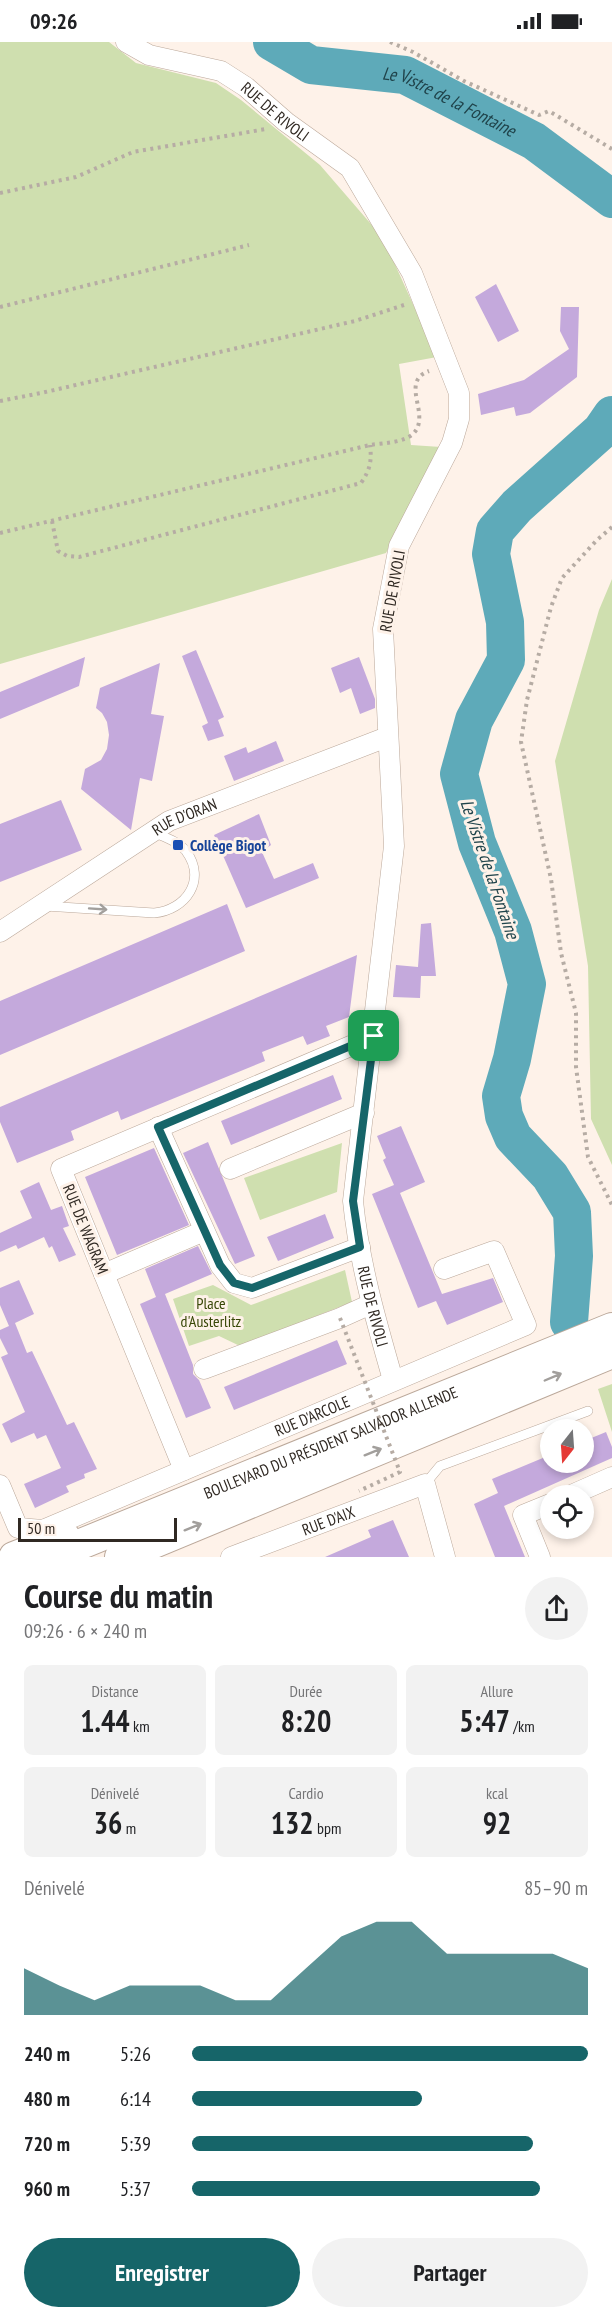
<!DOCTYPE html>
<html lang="fr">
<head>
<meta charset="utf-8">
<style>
	body { margin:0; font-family:"PT Sans Narrow",sans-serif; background:#f2f2f2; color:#202124; height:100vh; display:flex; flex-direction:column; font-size:22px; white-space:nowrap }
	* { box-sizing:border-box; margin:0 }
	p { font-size:20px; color:#757577 }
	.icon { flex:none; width:33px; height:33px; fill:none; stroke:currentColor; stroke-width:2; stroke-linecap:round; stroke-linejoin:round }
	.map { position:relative; height:1515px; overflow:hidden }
	.sheet { display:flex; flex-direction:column; background:#fff; flex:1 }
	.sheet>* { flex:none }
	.needle { width:39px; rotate:197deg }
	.controls { position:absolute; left:540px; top:1377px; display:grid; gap:12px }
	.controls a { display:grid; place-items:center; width:54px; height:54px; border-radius:50%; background:#fff; box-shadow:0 3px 9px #0003; font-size:30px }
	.scale { position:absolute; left:18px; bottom:15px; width:159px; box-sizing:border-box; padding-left:6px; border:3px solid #302923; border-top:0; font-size:16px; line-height:21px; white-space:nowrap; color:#302923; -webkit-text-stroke:4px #fef2e9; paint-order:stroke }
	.pin { position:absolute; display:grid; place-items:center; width:51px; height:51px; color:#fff; margin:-26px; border-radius:12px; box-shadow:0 3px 9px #0006 }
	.round { display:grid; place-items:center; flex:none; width:63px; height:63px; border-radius:32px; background:#f2f2f2 }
	.overview { display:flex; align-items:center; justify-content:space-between; height:102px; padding:0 24px }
	h1 { font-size:33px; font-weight:800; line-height:45px }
	.stats { display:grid; grid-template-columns:repeat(3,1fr); gap:9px; height:102px; padding:6px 24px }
	.stats div { display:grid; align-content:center; border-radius:9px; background:#f2f2f2; text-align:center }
	.stats b { font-size:30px; font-weight:800 }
	.stats small { font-size:16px; font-weight:400 }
	.stats p { font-size:16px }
	.chart { height:168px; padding:12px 24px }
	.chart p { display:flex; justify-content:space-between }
	.chart svg { width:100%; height:108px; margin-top:6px; fill:#166569; opacity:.7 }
	.button { display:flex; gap:12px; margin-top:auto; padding:12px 24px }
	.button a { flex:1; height:69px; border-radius:36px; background:#166569; color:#fff; font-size:24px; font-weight:800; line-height:69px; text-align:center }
	.button a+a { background:#f2f2f2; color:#202124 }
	ul { padding:0 24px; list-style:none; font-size:20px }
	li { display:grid; grid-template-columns:96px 72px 1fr; align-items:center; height:45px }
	li i { height:15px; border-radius:8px; background:#166569 }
	.status { display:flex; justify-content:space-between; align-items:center; height:42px; padding:0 30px; background:#fff; direction:ltr }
	.status svg { height:16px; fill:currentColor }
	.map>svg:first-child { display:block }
	.green { fill:#cfdfaf }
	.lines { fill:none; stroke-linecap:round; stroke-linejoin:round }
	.river { stroke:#5eaab9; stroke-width:38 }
	.building { fill:#c4a9dc }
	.service-casing { stroke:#bba89a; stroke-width:10 }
	.minor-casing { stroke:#bba89a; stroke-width:21 }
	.primary-casing { stroke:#bba89a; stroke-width:32 }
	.path { stroke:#b6aca4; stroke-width:4; stroke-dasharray:3 4.5; stroke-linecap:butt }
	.service { stroke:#fff; stroke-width:9 }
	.minor { stroke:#fff; stroke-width:20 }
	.primary { stroke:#fff; stroke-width:30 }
	.path-bridge { stroke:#b6aca4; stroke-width:4; stroke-dasharray:3 4.5; stroke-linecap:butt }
	.oneway { stroke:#a29f9c }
	.route-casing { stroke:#fff; stroke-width:12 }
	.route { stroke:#166569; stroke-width:8 }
	.transit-dot { fill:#1a4fb4; stroke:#fef2e9; stroke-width:2 }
	.labels { text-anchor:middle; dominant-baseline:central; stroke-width:6; stroke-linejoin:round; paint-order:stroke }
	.street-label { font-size:16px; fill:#302923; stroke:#fef2e9 }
	.transit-label { font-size:16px; font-weight:bold; fill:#164399; stroke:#fef2e9; text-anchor:start }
	.park-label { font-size:16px; fill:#384707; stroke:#fef2e9 }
	.water-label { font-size:18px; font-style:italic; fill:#20444b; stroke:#fef2e9 }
</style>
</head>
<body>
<div class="status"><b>09:26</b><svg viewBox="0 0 49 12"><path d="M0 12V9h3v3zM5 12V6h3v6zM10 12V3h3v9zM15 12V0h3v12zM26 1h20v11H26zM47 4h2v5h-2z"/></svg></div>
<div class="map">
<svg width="612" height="1515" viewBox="0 0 612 1515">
	<rect width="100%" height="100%" fill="#fef2e9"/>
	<path class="green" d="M 0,0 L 109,0 L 136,21 L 216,41 L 241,58 L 320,123 L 383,196 L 437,315 L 399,322 L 411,403 L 441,405 L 386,511 L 0,622 Z
		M 612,537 L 612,1123 L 591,1077 L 588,924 L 555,719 L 599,568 Z
		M 342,1101 L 337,1150 L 260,1178 L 244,1136 Z
		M 345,1228 L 352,1260 L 240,1304 L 219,1294 L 189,1304 L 173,1257 L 213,1243 L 251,1263 Z
		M 612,1342 L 612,1390 L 598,1347 Z"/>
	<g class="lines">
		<g class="river">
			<path id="s1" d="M 272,0 L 311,23 L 405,33 L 534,99 L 612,157"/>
			<path d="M 569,1280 L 574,1214 L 572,1170 L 550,1134 L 513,1095 L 504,1074 L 501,1054 L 512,1017 L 527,942 L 513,889 L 477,801 L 459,732 L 474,678 L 506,618 L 505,580 L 491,512 L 495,489 L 517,464 L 601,389 L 612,373"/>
		</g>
	</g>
	<path class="building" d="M 496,242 L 519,289 L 498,300 L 475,255 Z
		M 561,265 L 579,265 L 577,335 L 530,371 L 516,374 L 514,365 L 481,373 L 478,352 L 524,338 L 569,307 L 560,289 Z
		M 196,608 L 224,675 L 218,678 L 224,694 L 208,699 L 202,684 L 208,681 L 182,614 Z
		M 85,615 L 79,644 L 0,677 L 0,650 Z
		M 359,615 L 375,657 L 375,666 L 360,672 L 351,646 L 340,651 L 331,626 Z
		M 160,621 L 151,672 L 164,674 L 152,739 L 140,736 L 131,788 L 81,747 L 85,727 L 101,718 L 107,707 L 109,693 L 107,680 L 102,671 L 96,666 L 100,646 Z
		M 276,699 L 284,719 L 234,739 L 224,714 L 246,705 L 248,711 Z
		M 61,758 L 82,808 L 0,840 L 0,782 Z
		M 259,772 L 271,803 L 262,810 L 274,837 L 313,821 L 319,836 L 246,866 L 214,793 Z
		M 227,862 L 245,909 L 0,1013 L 0,959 Z
		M 431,881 L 436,934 L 421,934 L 420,956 L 393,955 L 396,923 L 418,925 L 421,882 Z
		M 357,913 L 349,975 L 326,984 L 330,994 L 307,1003 L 303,994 L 262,1010 L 265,1019 L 121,1078 L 118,1069 L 71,1089 L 74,1098 L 17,1121 L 0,1080 L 0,1065 Z
		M 333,1033 L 342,1057 L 231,1103 L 221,1079 Z
		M 401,1084 L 425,1140 L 400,1151 L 442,1252 L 493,1236 L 503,1260 L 447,1283 L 436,1259 L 418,1266 L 372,1152 L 394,1143 L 383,1118 L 386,1116 L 377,1094 Z
		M 208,1100 L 255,1214 L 235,1222 L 183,1111 Z
		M 154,1106 L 189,1183 L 117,1213 L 85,1135 Z
		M 39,1140 L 51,1168 L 62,1164 L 69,1184 L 63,1186 L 76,1213 L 59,1220 L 52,1204 L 49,1206 L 44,1195 L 18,1207 L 16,1203 L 0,1210 L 0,1191 L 32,1176 L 20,1149 Z
		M 325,1172 L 334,1196 L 278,1219 L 267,1195 Z
		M 198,1204 L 212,1232 L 165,1252 L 193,1323 L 193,1332 L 199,1338 L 211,1366 L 186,1376 L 140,1262 L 156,1255 L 145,1227 Z
		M 19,1238 L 34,1272 L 15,1281 L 27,1311 L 32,1309 L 67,1383 L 74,1380 L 97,1427 L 84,1432 L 85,1436 L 66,1444 L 69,1450 L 35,1466 L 24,1442 L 61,1426 L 46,1393 L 37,1397 L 34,1391 L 11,1401 L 2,1382 L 25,1370 L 1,1315 L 8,1312 L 0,1296 L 0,1288 L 9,1284 L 0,1263 L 0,1246 Z
		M 337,1298 L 347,1322 L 234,1368 L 224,1345 Z
		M 606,1390 L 612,1405 L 612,1416 L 504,1464 L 525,1515 L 495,1515 L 474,1462 L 498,1451 L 492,1437 L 550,1413 L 550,1420 L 584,1420 L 584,1399 Z
		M 393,1478 L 409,1515 L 325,1515 L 371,1495 L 368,1488 Z"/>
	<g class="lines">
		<g class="service-casing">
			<path id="service" d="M 45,864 L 154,871 C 186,868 207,838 186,809 C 178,799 164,795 153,790
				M 425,1442 L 440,1424 L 588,1369"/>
		</g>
		<g class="minor-casing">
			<g id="minor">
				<path id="s2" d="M 126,0 L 149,13 L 221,29 L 246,45 L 286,80 L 350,126 L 412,231 L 459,351 L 459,377 L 452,401 L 399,504 L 383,587 L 394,804 L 353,1159 C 359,1220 376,1279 393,1338"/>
				<path id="s3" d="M 0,890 L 169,779 L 387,695"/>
				<path d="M 158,1085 L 220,1223 L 234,1241 L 252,1246 L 360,1205"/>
				<path d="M 230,1127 L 364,1071"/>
				<path d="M 104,1232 L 204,1189"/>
				<path d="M 204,1327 L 340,1276 L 371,1262"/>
				<path d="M 184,1428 L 61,1127 L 374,994"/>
				<path id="s4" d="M 0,1443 L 18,1486 L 43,1488 L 526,1283 L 494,1209 L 444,1227"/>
				<path d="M 569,1454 L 612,1435"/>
				<path id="s5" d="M 231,1515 L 425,1442 L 445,1515"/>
				<path d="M 540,1515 L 523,1473 L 550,1462"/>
			</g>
		</g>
		<g class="primary-casing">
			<g id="primary">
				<path d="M 14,1515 L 65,1495"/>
				<path id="s6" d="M 49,1515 L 612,1286"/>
				<path d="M 120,1515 L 612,1311"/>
			</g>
		</g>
		<path class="path" d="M 390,0 L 413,10 L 464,39 L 539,73 L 549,69 L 612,107
			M 0,151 L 76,135 L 133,110 L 266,87
			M 0,265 L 249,203
			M 0,359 L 41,351 L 355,279 L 404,263
			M 52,479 L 58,509 L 67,514 L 79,515 L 361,441 C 370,428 372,419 370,403
			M 612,485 L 597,498 L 562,536 L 551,565 L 527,658 L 521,700 L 551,837 L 561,911 L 576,971 L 576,1025 L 588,1115 L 612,1163
			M 0,491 L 370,403 C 383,401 404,401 414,391 C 431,372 399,340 429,329"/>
		<use href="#service" class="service"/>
		<use href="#minor" class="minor"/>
		<use href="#primary" class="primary"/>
		<path class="path-bridge" d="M 340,1276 L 400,1430 L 359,1449"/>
	</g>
	<defs><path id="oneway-shaft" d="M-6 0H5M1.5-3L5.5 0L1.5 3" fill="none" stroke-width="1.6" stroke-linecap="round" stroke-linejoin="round" transform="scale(1.5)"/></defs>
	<g class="oneway">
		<use href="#oneway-shaft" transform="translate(98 867) rotate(4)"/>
		<use href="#oneway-shaft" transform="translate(553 1335) rotate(-23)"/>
		<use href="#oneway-shaft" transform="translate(373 1410) rotate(-22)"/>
		<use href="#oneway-shaft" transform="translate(193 1485) rotate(-22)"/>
	</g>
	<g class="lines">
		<g class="route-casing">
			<path id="route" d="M 374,994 L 353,1159 L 360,1205 L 252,1246 L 234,1241 L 220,1223 L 158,1085 Z"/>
		</g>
		<use href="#route" class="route"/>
	</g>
	<rect class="transit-dot" x="172" y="797" width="12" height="12" rx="3"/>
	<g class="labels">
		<g class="street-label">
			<text stroke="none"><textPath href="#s2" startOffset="168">RUE DE RIVOLI</textPath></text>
			<text transform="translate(392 549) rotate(-80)">RUE DE RIVOLI</text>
			<text stroke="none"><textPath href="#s3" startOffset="218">RUE D'ORAN</textPath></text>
			<text transform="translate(86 1187) rotate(68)">RUE DE WAGRAM</text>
			<text stroke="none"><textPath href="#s2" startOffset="1446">RUE DE RIVOLI</textPath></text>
			<text stroke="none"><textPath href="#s4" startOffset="364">RUE D'ARCOLE</textPath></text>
			<text stroke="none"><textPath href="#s6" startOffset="304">BOULEVARD DU PRÉSIDENT SALVADOR ALLENDE</textPath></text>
			<text stroke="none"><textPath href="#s5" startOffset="104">RUE D'AIX</textPath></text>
		</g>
		<g class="transit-label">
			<text x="190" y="803">Collège Bigot</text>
		</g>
		<g class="park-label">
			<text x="211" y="1261">Place<tspan x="211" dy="18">d'Austerlitz</tspan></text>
		</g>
		<g class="water-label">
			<text stroke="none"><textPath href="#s1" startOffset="190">Le Vistre de la Fontaine</textPath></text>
			<text transform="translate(490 827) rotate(71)">Le Vistre de la Fontaine</text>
		</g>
	</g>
</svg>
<div class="controls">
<a><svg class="needle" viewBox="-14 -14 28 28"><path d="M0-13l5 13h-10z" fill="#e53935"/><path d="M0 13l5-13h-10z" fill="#757577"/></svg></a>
<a><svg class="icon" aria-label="locate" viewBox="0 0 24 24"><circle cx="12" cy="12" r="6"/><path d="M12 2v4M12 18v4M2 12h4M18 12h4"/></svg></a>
</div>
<div class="scale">50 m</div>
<div class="pin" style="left:374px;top:994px;background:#1e9e55"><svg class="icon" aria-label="arrive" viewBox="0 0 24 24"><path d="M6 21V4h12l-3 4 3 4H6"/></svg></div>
</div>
<section class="sheet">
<div class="overview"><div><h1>Course du matin</h1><p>09:26 · 6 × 240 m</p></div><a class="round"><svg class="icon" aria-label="share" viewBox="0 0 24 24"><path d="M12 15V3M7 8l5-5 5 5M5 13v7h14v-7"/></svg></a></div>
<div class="stats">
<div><p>Distance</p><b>1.44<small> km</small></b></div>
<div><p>Durée</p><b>8:20</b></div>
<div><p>Allure</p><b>5:47<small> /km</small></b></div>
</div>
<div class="stats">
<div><p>Dénivelé</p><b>36<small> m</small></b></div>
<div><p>Cardio</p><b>132<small> bpm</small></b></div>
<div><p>kcal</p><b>92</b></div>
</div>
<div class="chart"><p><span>Dénivelé</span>85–90 m</p>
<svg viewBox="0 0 160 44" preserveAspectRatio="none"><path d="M0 44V25L10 32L20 38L30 32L40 32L50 32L60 38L70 38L80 25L90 12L100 6L110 6L120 19L130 19L140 19L150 19L160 25V44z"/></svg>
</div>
<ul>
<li><b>240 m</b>5:26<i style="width:100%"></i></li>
<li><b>480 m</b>6:14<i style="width:58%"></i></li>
<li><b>720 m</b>5:39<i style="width:86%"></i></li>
<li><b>960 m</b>5:37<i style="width:88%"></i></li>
</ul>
<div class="button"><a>Enregistrer</a><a>Partager</a></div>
</section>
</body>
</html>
